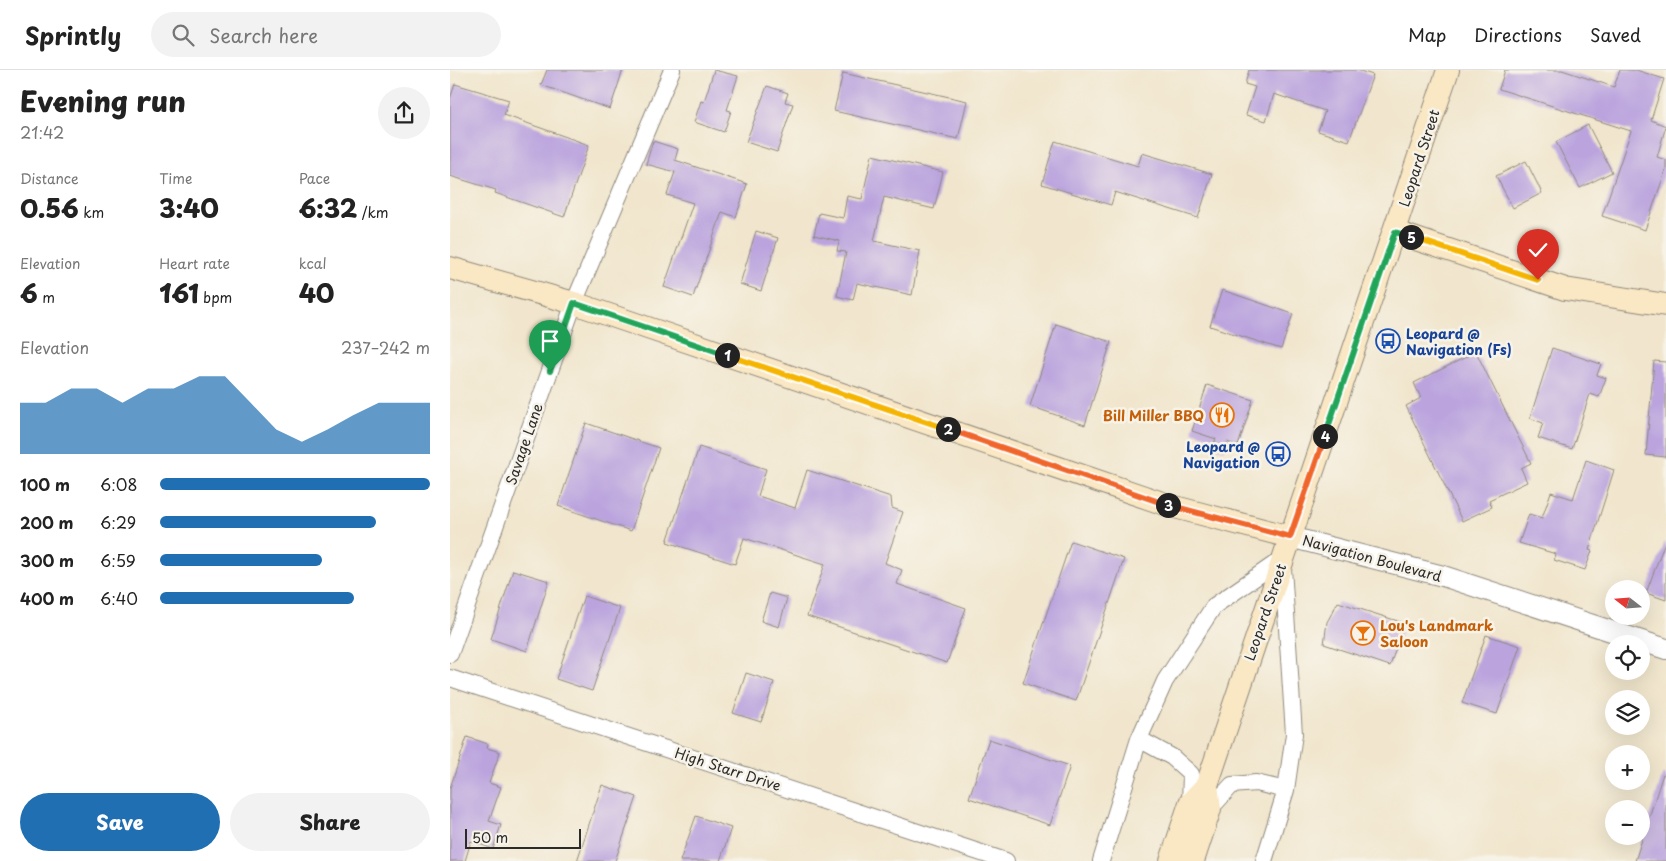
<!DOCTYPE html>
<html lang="en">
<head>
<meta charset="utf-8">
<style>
	body { margin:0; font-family:"Playpen Sans",sans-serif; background:#f2f2f2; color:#222; height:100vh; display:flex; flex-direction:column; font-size:19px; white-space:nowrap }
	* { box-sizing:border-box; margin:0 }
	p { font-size:16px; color:#767676 }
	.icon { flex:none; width:28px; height:28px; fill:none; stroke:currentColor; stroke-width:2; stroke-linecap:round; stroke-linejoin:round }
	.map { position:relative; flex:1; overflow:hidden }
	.side { display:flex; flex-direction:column; background:#fff; width:450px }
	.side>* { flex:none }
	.needle { width:32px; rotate:287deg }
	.controls { position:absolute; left:1155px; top:510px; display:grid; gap:10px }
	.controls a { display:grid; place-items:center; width:45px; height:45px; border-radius:50%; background:#fff; box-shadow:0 5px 20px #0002; font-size:25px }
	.scale { position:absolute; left:15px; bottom:12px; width:116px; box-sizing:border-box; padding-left:5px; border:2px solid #2b2b2b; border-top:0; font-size:14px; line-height:18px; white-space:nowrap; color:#2b2b2b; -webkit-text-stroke:4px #f7f3e8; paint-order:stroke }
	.pin { position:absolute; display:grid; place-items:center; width:42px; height:42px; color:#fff; margin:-51px -21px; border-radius:50% 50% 50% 0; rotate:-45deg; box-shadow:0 0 5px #0007 }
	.pin .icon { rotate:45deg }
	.km { position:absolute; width:25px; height:25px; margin:-12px; border-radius:50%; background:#222; color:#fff; font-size:14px; line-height:25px; text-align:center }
	.round { display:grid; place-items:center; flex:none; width:52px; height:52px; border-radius:26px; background:#f2f2f2 }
	.overview { display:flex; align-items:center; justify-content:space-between; height:85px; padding:0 20px }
	h1 { font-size:28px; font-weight:800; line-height:38px }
	.metrics { display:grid; grid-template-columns:repeat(3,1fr); gap:8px; height:85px; padding:5px 20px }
	.metrics div { display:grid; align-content:center }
	.metrics b { font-size:25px; font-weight:800 }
	.metrics small { font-size:14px; font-weight:400 }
	.metrics p { font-size:14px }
	.chart { height:140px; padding:10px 20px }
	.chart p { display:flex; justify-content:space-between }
	.chart svg { width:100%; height:90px; margin-top:5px; fill:#1f6fb2; opacity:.7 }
	.button { display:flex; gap:10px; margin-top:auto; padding:10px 20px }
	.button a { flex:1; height:58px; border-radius:30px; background:#1f6fb2; color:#fff; font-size:20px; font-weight:800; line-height:58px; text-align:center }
	.button a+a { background:#f2f2f2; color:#222 }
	ul { padding:0 20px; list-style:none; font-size:16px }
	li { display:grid; grid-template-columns:80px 60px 1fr; align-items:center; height:38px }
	li i { height:12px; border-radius:6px; background:#1f6fb2 }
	header { display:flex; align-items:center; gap:30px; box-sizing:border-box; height:70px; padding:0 25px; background:#fff; border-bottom:1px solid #e0e0e0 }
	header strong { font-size:24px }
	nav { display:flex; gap:28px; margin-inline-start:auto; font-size:18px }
	.search { width:350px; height:45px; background:#f2f2f2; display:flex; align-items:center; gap:12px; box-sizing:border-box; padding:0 18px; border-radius:28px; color:#767676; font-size:19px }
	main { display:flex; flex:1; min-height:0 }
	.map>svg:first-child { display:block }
	.building { fill:#bba4de }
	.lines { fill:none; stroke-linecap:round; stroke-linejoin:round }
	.minor-casing { stroke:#8e887c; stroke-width:18 }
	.tertiary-casing { stroke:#8e887c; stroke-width:22 }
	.secondary-casing { stroke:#8e887c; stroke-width:24 }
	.minor { stroke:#fff; stroke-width:16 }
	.tertiary { stroke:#fff; stroke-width:20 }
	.secondary { stroke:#fae7c3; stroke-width:22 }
	.split-1-casing { stroke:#fff; stroke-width:10 }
	.split-2-casing { stroke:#fff; stroke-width:10 }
	.split-3-casing { stroke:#fff; stroke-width:10 }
	.split-4-casing { stroke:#fff; stroke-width:10 }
	.split-5-casing { stroke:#fff; stroke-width:10 }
	.split-6-casing { stroke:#fff; stroke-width:10 }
	.split-1 { stroke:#22a559; stroke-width:6 }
	.split-2 { stroke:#f5b400; stroke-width:6 }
	.split-3 { stroke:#f0652b; stroke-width:6 }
	.split-4 { stroke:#f0652b; stroke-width:6 }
	.split-5 { stroke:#22a559; stroke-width:6 }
	.split-6 { stroke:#f5b400; stroke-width:6 }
	.labels { text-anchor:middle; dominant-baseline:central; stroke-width:5; stroke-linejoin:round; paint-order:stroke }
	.street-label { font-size:14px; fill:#2b2b2b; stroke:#f7f3e8 }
	.transit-label { font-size:14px; font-weight:bold; fill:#164399; stroke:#f7f3e8; text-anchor:start }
	.food-label { font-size:14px; font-weight:bold; fill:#c56008; stroke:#f7f3e8; text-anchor:end }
</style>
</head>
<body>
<header>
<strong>Sprintly</strong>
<div class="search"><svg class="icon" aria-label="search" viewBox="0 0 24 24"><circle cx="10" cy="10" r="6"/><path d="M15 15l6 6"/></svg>Search here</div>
<nav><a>Map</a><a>Directions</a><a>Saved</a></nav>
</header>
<main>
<section class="side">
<div class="overview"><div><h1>Evening run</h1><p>21:42</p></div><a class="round"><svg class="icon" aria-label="share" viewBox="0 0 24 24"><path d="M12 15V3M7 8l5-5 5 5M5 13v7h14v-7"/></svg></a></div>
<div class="metrics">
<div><p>Distance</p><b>0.56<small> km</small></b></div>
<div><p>Time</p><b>3:40</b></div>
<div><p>Pace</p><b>6:32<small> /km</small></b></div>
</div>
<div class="metrics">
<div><p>Elevation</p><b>6<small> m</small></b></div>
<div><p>Heart rate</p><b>161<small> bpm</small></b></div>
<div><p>kcal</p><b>40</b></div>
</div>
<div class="chart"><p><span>Elevation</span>237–242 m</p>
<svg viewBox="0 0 160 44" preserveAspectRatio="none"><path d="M0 44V19L10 19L20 12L30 12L40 19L50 12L60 12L70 6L80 6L90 19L100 32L110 38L120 32L130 25L140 19L150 19L160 19V44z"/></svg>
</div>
<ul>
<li><b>100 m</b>6:08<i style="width:100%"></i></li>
<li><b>200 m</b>6:29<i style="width:80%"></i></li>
<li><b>300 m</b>6:59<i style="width:60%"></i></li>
<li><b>400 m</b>6:40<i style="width:72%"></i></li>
</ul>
<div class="button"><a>Save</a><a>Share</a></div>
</section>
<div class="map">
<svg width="1216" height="791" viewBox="0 0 1216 791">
	<rect width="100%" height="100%" fill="#f7f3e8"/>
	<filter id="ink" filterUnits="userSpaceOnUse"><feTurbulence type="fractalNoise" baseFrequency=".02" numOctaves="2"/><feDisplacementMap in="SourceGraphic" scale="10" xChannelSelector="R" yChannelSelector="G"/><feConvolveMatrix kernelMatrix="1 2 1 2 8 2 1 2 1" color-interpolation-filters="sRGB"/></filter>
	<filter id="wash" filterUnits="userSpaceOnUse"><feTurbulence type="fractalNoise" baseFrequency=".0096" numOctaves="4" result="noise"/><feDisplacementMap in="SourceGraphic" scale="20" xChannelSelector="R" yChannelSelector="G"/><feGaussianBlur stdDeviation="1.12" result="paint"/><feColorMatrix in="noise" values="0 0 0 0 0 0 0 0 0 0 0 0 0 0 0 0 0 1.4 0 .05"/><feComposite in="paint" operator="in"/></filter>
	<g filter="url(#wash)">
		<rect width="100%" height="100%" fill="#f1e6cd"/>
		<g id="blocks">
			<path class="building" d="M 97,0 L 173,0 L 160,39 L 91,15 Z
				M 264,0 L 288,6 L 277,40 L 281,41 L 274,62 L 244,52 L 251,31 L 254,32 Z
				M 799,0 L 907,0 L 923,5 L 899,71 L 868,61 L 875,41 L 824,24 L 816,51 L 796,45 L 805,17 L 795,14 Z
				M 1055,0 L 1112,0 L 1164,17 L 1170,0 L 1186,0 L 1214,9 L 1201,50 L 1216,56 L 1207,87 L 1216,90 L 1216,99 L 1195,160 L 1152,146 L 1181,61 L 1049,19 Z
				M 393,3 L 517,31 L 508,69 L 384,41 Z
				M 5,14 L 59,30 L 54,45 L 139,75 L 114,147 L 45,123 L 46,120 L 0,106 L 0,29 Z
				M 317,16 L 338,23 L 335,32 L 343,34 L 327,82 L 296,72 Z
				M 1138,55 L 1162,102 L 1130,118 L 1106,72 Z
				M 203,71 L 228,79 L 225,90 L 297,114 L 286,147 L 272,142 L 243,227 L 214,217 L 243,133 L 217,125 L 225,102 L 196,94 Z
				M 605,71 L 688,96 L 692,83 L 762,104 L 748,148 L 665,122 L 661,135 L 592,114 Z
				M 422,85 L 493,102 L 484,139 L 434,127 L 424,171 L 470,181 L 462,225 L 407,213 L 403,230 L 387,226 L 396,182 L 387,181 L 389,171 L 364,165 L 369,143 L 393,148 L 397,126 L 412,129 Z
				M 1076,91 L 1092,123 L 1063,138 L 1046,106 Z
				M 306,161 L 328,168 L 311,221 L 290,214 Z
				M 772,220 L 843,244 L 831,279 L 760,256 Z
				M 606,254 L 661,272 L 635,355 L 580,336 Z
				M 1102,278 L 1151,294 L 1147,305 L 1156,308 L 1149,327 L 1140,324 L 1122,379 L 1088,368 L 1093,353 L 1080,348 Z
				M 1026,282 L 1081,393 L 1071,398 L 1077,412 L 1039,430 L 1042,437 L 1012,451 L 956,336 L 971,328 L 964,313 Z
				M 1204,291 L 1216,292 L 1216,387 L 1196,385 Z
				M 757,315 L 803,330 L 788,376 L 777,372 L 775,380 L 763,376 L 766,369 L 742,361 Z
				M 136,353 L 209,378 L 181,461 L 108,436 Z
				M 249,377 L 316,399 L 308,426 L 345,438 L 357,400 L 441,427 L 442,438 L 453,442 L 435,493 L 452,500 L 447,514 L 516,538 L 497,593 L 357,546 L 375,494 L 294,468 L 285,494 L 217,472 Z
				M 1136,390 L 1164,400 L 1139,480 L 1142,481 L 1135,500 L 1104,490 L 1106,484 L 1069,473 L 1079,444 L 1092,448 L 1101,422 L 1123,429 Z
				M 621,471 L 674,489 L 626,631 L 573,613 Z
				M 1215,472 L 1216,473 L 1216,530 L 1196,523 Z
				M 63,500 L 99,511 L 77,581 L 41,569 Z
				M 320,523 L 337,528 L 329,557 L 311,551 Z
				M 134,526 L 170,538 L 142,621 L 106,609 Z
				M 888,532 L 954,553 L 940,596 L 874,574 L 877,552 Z
				M 1036,565 L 1070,576 L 1047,644 L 1012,633 Z
				M 296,603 L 324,612 L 311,652 L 283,643 Z
				M 17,667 L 38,674 L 37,678 L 50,682 L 39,713 L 51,717 L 39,751 L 51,755 L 43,779 L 21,771 L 15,791 L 0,791 L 0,718 Z
				M 539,669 L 620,696 L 600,755 L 519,728 Z
				M 1213,704 L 1216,705 L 1216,791 L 1185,791 Z
				M 152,715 L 187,727 L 165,791 L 127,791 Z
				M 246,746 L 281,758 L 270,791 L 230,791 Z"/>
		</g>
	</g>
	<g filter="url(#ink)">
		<use href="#blocks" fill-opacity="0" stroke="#8e887c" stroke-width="1"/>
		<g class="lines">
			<g class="minor-casing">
				<path id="minor" d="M 0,584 L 124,233 L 222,0
					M 0,608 L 556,791
					M 689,669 L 722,687 L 741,704 L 740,733
					M 760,739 L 782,715 L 806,713 L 836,720
					M 651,791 L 689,669 L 715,611 L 764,536 L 832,489
					M 814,791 L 836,720 L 844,664 L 833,498"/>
			</g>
			<g class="tertiary-casing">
				<path id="tertiary" d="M 840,467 L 993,506 L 1216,579"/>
			</g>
			<g class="secondary-casing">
				<path id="secondary" d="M 945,162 L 1115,219 L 1216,235
					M 0,198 L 124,233 L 721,436 L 840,467
					M 721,791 L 740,733 L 757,715 L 998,0
					M 743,791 L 760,739 L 757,715"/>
			</g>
			<use href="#minor" class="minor"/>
			<use href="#tertiary" class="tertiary"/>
			<use href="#secondary" class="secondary"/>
		</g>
	</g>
	<g class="lines" filter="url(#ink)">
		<g class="split-1-casing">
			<path id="split-1" d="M 100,301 L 124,233 L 277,285"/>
		</g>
		<g class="split-2-casing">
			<path id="split-2" d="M 277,285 L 498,359"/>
		</g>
		<g class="split-3-casing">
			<path id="split-3" d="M 498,359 L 718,435"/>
		</g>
		<g class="split-4-casing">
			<path id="split-4" d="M 718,435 L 840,467 L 875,366"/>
		</g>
		<g class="split-5-casing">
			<path id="split-5" d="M 875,366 L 945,162 L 961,167"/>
		</g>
		<g class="split-6-casing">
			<path id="split-6" d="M 961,167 L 1088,210"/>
		</g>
		<use href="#split-1" class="split-1"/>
		<use href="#split-2" class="split-2"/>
		<use href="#split-3" class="split-3"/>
		<use href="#split-4" class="split-4"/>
		<use href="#split-5" class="split-5"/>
		<use href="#split-6" class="split-6"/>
	</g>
	<defs>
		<g id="bus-ring" transform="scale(1.25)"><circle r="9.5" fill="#f7f3e8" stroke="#1a4fb4" stroke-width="1.5"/><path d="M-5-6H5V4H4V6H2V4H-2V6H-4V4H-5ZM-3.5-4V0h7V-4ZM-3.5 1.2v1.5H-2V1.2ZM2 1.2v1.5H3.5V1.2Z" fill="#1a4fb4"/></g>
		<g id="restaurant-ring" transform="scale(1.25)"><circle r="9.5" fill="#f7f3e8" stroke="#e8710a" stroke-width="1.5"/><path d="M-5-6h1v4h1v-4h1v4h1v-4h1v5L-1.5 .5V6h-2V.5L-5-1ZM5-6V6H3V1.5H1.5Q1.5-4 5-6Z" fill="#e8710a"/></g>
		<g id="bar-ring" transform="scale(1.25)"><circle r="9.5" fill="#f7f3e8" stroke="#e8710a" stroke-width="1.5"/><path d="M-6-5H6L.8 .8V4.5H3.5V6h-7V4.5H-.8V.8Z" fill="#e8710a"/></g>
	</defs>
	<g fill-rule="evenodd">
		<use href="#bus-ring" x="938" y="271"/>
		<use href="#restaurant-ring" x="772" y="345"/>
		<use href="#bus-ring" x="828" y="384"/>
		<use href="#bar-ring" x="913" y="563"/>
	</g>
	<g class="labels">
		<g class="street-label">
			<text transform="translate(969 88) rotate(-72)">Leopard Street</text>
			<text transform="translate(74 374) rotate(-71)">Savage Lane</text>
			<text transform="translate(922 488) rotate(15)">Navigation Boulevard</text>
			<text transform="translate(815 542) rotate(-71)">Leopard Street</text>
			<text transform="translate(278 699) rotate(18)">High Starr Drive</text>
		</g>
		<g class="transit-label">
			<text x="956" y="263">Leopard @<tspan x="956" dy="16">Navigation (Fs)</tspan></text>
			<text x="810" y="376" text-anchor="end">Leopard @<tspan x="810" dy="16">Navigation</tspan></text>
		</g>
		<g class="food-label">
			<text x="754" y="345">Bill Miller BBQ</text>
			<text x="930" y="555" text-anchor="start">Lou's Landmark<tspan x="930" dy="16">Saloon</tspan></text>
		</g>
	</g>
</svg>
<div class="controls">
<a><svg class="needle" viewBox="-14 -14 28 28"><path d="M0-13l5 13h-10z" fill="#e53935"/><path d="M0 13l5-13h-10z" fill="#767676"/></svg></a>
<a><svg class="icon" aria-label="locate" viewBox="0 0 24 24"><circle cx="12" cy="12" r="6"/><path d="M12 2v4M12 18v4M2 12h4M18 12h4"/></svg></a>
<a><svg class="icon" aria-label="layers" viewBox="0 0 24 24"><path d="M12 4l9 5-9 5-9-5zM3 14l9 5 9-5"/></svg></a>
<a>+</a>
<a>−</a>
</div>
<div class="scale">50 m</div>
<div class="pin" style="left:100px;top:301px;background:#1e9e55"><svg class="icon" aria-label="arrive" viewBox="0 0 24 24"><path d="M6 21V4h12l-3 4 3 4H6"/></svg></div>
<div class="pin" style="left:1088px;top:210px;background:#d93025"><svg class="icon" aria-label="check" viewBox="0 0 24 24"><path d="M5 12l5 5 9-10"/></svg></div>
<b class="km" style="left:277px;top:285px">1</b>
<b class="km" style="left:498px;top:359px">2</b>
<b class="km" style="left:718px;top:435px">3</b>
<b class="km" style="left:875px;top:366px">4</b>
<b class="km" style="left:961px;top:167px">5</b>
</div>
</main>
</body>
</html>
